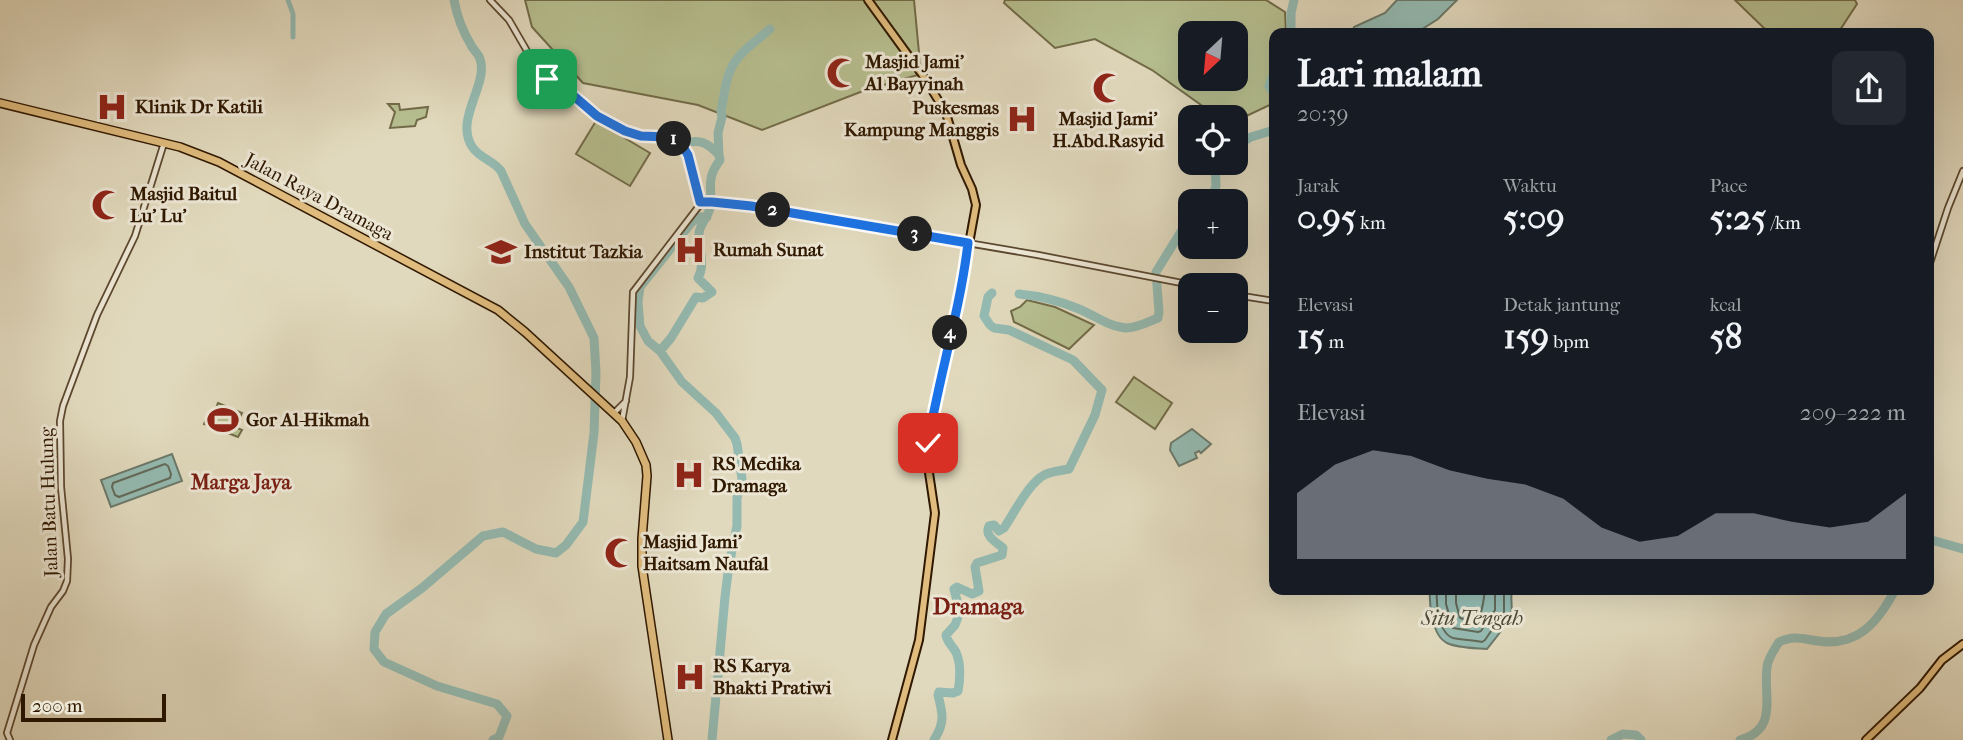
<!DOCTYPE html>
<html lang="id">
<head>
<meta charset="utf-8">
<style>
	body { margin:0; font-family:"IM FELL French Canon",serif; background:#242831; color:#f1f3f6; height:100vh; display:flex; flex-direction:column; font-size:26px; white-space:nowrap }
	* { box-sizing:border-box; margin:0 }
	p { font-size:23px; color:#9ea1a6 }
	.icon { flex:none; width:38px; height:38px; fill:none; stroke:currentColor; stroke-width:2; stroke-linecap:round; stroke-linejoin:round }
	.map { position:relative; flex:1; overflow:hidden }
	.drawer { position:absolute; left:1269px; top:28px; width:665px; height:567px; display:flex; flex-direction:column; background:#171b24; border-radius:14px; box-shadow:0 7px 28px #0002 }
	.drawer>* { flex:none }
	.needle { width:46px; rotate:206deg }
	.fabs { position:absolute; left:1178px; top:21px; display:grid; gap:14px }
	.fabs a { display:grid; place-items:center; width:70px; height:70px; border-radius:14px; background:#171b24; box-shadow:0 7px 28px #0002; font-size:35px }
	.scale { position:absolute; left:21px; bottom:18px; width:145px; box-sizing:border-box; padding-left:7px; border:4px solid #2f1800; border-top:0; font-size:19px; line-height:24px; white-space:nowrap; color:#2f1800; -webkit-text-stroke:5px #ece6d4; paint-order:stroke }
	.pin { position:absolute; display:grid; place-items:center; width:60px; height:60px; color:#fff; margin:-30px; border-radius:14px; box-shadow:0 4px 10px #0006 }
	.km { position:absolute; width:35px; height:35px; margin:-18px; border-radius:50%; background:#222; color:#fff; font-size:19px; line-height:35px; text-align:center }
	.round { display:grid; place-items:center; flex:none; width:74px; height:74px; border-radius:14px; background:#242831 }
	.overview { display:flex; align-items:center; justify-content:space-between; height:119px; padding:0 28px }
	h1 { font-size:38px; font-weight:800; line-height:52px }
	.figures { display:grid; grid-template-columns:repeat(3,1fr); gap:10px; height:119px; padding:7px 28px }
	.figures div { display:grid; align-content:center }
	.figures b { font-size:35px; font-weight:800 }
	.figures small { font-size:19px; font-weight:400 }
	.figures p { font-size:19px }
	.chart { height:196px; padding:14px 28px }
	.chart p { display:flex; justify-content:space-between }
	.chart svg { width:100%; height:126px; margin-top:7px; fill:#8c9099; opacity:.7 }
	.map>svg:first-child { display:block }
	.green { fill:#b6be8f; stroke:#726b48; stroke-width:2; fill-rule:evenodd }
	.water { fill:#94bab1; stroke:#6c796a; stroke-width:2 }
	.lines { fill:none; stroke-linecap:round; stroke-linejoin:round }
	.shore { stroke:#626958; stroke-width:2 }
	.canal { stroke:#94bab1; stroke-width:5 }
	.river { stroke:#94bab1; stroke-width:9 }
	.minor-casing { stroke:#5c482f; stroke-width:8 }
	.major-casing { stroke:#2f1800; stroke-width:10 }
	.highway-casing { stroke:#2f1800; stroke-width:10 }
	.minor { stroke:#ece6d4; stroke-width:4.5 }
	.major { stroke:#e0bc7e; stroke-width:6 }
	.highway { stroke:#e0bc7e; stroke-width:7 }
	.route-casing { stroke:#fff; stroke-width:14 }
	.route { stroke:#1a73e8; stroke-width:9 }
	.labels { text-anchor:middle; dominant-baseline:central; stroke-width:6; stroke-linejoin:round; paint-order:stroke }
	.poi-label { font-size:19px; font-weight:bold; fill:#2f1800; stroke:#ece6d4; text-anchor:start }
	.street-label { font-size:19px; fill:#2f1800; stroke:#ece6d4 }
	.neighbourhood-label { font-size:21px; font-weight:bold; fill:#7a1f14; stroke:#ece6d4 }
	.water-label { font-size:21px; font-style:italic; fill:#4d4935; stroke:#ece6d4 }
	.quarter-label { font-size:23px; font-weight:bold; fill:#7a1f14; stroke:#ece6d4 }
</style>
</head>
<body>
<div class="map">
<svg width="1963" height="740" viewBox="0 0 1963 740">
	<rect width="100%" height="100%" fill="#e1d9bd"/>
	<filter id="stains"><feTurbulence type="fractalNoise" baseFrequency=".00286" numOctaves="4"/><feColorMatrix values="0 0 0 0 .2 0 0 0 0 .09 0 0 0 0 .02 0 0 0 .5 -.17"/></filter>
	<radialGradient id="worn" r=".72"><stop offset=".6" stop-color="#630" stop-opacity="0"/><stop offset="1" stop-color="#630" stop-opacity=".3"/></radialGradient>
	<path class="green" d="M 525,0 L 914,0 L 921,74 L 863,91 L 762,130 L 698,105 L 583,83 L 532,27 Z
		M 1005,0 L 1266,0 L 1285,12 L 1286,33 L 1274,33 L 1274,103 L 1236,121 L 1236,117 L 1218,117 L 1152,70 L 1095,39 L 1055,48 L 1004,3 ZM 1190,33 L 1236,33 L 1236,79 L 1190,79 Z
		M 1735,0 L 1855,0 L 1857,4 L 1838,33 L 1769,33 Z
		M 388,104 L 399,104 L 400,110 L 428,107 L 426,117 L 417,120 L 415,126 L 390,128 L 395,112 Z
		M 596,121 L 650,153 L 630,186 L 576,154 Z
		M 1027,300 L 1055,307 L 1094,325 L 1069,349 L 1014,322 L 1011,311 L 1020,307 Z
		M 1134,377 L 1172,403 L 1155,429 L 1116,402 Z
		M 218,403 L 242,413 L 235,427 L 242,430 L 238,437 L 204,424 L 209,414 L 213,415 Z"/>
	<path class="water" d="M 1397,0 L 1457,0 L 1438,19 L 1416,33 L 1352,33 L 1354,27 L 1385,13 Z
		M 1192,429 L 1211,444 L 1201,453 L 1199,451 L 1195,453 L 1197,458 L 1179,466 L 1170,450 L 1171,443 Z
		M 172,454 L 182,481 L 111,507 L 101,480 Z
		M 1430,590 L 1512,590 C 1510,598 1513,606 1511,614 C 1507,625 1494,640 1487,649 C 1475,648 1457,648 1447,643 C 1432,636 1429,604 1430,590 Z"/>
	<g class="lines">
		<path class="shore" d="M 165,464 L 168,466 L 171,474 L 170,478 L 119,497 L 115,495 L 112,487 L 113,483 Z
			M 1437,590 C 1436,602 1438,633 1453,638 C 1462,640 1473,640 1482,642 L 1485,640 L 1504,612 L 1504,590
			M 1446,590 L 1446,604 L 1453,628 L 1478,632 L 1481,631 L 1495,610 L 1495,590
			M 1456,590 L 1456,603 L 1460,618 C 1484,627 1482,607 1485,590"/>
		<path class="canal" d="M 288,0 L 293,14 L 293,37"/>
		<path class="river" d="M 454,0 C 457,16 463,32 471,45 C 473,50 479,54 480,59 C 489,85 453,120 473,148 C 480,158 494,161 501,171 L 525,224 L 569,287 L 594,338 L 596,373 L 594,433 L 583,522 L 566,545 L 556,553 L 536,549 L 503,532 L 483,536 L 422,588 L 386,614 L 375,632 L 374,649 L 384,662 L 437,686 L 497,704 L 507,716 L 499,737 L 493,740
			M 1291,33 L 1291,13 L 1294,0
			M 1274,73 L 1269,86 L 1274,93
			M 685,143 C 701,139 708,143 719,155 L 720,160 C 705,180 713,187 710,208 C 708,217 700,224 699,233 C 698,248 706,264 698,278 L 712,292 L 703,298 L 696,297 L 671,338 L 660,351 L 682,382 L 716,413 L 735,438 L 737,444 L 742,479 L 737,498 L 737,526 L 729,565 L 725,597 L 712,740
			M 1236,146 L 1251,137 L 1274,130
			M 719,155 L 718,133 L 722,117 L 721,111 C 724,99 725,81 730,71 C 737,53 756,42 770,29
			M 1211,201 L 1216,186 L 1215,163
			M 1019,294 C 1040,296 1060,301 1079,309 C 1094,315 1109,327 1126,328 C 1137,328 1148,322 1158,318 L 1159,312 L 1156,272 L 1190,217
			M 660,351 L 648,341 L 640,326 L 638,302 L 640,287 L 692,222 L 699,217 L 707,217
			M 1928,539 L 1963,549
			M 934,740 C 945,723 943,714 938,695 L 939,692 L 953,693 L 958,691 C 960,681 961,665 957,655 C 955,647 948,645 946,635 L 955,625 L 960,612 L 954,589 L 957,587 L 972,594 L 979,591 L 975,567 L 977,563 L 1002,555 L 1003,548 C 996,542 984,536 989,526 L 994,525 L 999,531 L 1004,528 C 1014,513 1027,487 1041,477 C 1049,471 1060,471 1069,469 L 1095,415 L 1102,390 L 1073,360 L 1009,330 L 994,328 L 990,325 L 984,316 L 988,297 L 992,293
			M 1611,740 L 1623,734 L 1636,735 L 1641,740
			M 1740,740 C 1779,729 1763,697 1767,667 C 1768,658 1774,650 1779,642 C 1795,635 1802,639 1818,641 C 1858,647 1878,622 1895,590"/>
		<g class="minor-casing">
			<path id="minor" d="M 490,0 L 509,20 L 538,70 L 547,79 L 575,97 L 597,116 L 625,131 L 641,136 L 667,137 L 679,142 L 688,155 L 700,202
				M 1928,269 L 1948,208 L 1963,171
				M 1236,295 L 1274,301
				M 614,413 L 626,401
				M 622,421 L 630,377 L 633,292 L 702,202 L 751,206 L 1038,255 L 1192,285
				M 10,740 L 7,733 L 34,645 L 51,607 L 63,591 L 67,581 L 68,559 L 61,487 L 60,421 L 63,406 L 97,315 L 135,236 L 164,143"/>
		</g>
		<g class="major-casing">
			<path id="major" d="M 868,0 L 924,77 L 946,113 L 961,165 L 972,189 L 976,205 L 961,288 L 938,386 L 927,443 L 928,466 L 935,513 L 919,640 L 892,740
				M 1866,740 L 1920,688 L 1942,660 L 1963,644"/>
		</g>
		<g class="highway-casing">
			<path id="highway" d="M 0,103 L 180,147 L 219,162 L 498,310 L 525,332 L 622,421 L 636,442 L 646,465 L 647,476 L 642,539 L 642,566 L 668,740"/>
		</g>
		<use href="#minor" class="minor"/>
		<use href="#major" class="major"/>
		<use href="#highway" class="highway"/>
	</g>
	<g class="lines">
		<g class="route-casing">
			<path id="route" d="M 547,79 L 575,97 L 597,116 L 625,131 L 641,136 L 667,137 L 680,142 L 688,155 L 700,202 L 712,202 L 751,206 L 968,243 C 960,311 939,376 928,443"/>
		</g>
		<use href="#route" class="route"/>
	</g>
	<defs>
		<g id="mosque-bare" transform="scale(2.415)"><path d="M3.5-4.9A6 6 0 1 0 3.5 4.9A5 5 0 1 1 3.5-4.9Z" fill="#8f2418" stroke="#ece6d4" stroke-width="2.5" paint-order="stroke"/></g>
		<g id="hospital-bare" transform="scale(2.415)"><path d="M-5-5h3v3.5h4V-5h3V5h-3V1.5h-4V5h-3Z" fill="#8f2418" stroke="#ece6d4" stroke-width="2.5" paint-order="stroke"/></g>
		<g id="university-bare" transform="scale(2.415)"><path d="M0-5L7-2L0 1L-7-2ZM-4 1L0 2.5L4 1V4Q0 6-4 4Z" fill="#8f2418" stroke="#ece6d4" stroke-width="2.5" paint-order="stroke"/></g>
		<g id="stadium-bare" transform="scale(2.415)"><path d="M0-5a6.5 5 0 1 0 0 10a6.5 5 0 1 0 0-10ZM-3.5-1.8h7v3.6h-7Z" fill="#8f2418" stroke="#ece6d4" stroke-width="2.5" paint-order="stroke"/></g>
	</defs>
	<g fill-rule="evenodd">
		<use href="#mosque-bare" x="842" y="73"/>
		<use href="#mosque-bare" x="1108" y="88"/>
		<use href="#hospital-bare" x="112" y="107"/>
		<use href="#hospital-bare" x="1022" y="119"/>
		<use href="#mosque-bare" x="107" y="205"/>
		<use href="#hospital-bare" x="690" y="250"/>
		<use href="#university-bare" x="501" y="252"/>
		<use href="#stadium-bare" x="223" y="420"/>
		<use href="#hospital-bare" x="689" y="475"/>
		<use href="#mosque-bare" x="620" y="553"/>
		<use href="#hospital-bare" x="690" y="677"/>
	</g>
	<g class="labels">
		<g class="poi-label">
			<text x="865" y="62">Masjid Jami'<tspan x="865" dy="22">Al Bayyinah</tspan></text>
			<text x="135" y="107">Klinik Dr Katili</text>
			<text x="999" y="108" text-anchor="end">Puskesmas<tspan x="999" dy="22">Kampung Manggis</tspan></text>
			<text x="1108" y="119" text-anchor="middle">Masjid Jami'<tspan x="1108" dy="22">H.Abd.Rasyid</tspan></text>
			<text x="130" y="194">Masjid Baitul<tspan x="130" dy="22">Lu' Lu'</tspan></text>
			<text x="713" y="250">Rumah Sunat</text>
			<text x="524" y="252">Institut Tazkia</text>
			<text x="246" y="420">Gor Al-Hikmah</text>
			<text x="712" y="464">RS Medika<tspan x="712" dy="22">Dramaga</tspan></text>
			<text x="643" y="542">Masjid Jami'<tspan x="643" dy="22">Haitsam Naufal</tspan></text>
			<text x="713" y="666">RS Karya<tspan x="713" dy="22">Bhakti Pratiwi</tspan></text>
		</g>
		<g class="street-label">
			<text transform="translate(319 197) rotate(28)">Jalan Raya Dramaga</text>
			<text transform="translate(49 502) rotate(-92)">Jalan Batu Hulung</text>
		</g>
		<g class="neighbourhood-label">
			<text x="241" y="482">Marga Jaya</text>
		</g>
		<g class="water-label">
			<text x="1472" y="618">Situ Tengah</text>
		</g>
		<g class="quarter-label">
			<text x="978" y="606">Dramaga</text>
		</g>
	</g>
	<rect width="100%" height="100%" filter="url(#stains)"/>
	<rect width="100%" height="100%" fill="url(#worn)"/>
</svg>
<div class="fabs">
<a><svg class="needle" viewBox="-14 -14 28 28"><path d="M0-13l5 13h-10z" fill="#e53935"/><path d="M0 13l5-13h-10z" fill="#9ea1a6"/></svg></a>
<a><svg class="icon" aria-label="locate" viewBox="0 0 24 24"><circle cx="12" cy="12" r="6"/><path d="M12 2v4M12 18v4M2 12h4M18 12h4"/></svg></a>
<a>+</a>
<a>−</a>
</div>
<div class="scale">200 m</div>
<div class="pin" style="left:547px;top:79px;background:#1e9e55"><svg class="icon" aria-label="arrive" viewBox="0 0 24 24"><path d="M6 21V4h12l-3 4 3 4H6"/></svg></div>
<div class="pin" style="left:928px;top:443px;background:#d93025"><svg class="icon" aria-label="check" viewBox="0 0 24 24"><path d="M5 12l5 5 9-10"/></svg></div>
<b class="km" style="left:674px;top:139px">1</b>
<b class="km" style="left:773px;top:210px">2</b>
<b class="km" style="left:915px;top:234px">3</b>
<b class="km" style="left:950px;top:333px">4</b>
<section class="drawer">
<div class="overview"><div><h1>Lari malam</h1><p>20:39</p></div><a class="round"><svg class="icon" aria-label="share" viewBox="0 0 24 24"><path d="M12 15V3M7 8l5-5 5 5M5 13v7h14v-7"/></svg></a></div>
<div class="figures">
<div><p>Jarak</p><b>0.95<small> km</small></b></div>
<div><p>Waktu</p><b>5:09</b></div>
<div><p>Pace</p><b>5:25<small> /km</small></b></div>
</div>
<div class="figures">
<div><p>Elevasi</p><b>15<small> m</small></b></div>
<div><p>Detak jantung</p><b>159<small> bpm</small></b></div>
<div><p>kcal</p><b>58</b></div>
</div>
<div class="chart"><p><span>Elevasi</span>209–222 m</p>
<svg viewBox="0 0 160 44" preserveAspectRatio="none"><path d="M0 44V21L10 11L20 6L30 8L40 13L50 16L60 18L70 23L80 33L90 38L100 36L110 28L120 28L130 31L140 33L150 31L160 21V44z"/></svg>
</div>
</section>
</div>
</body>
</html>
